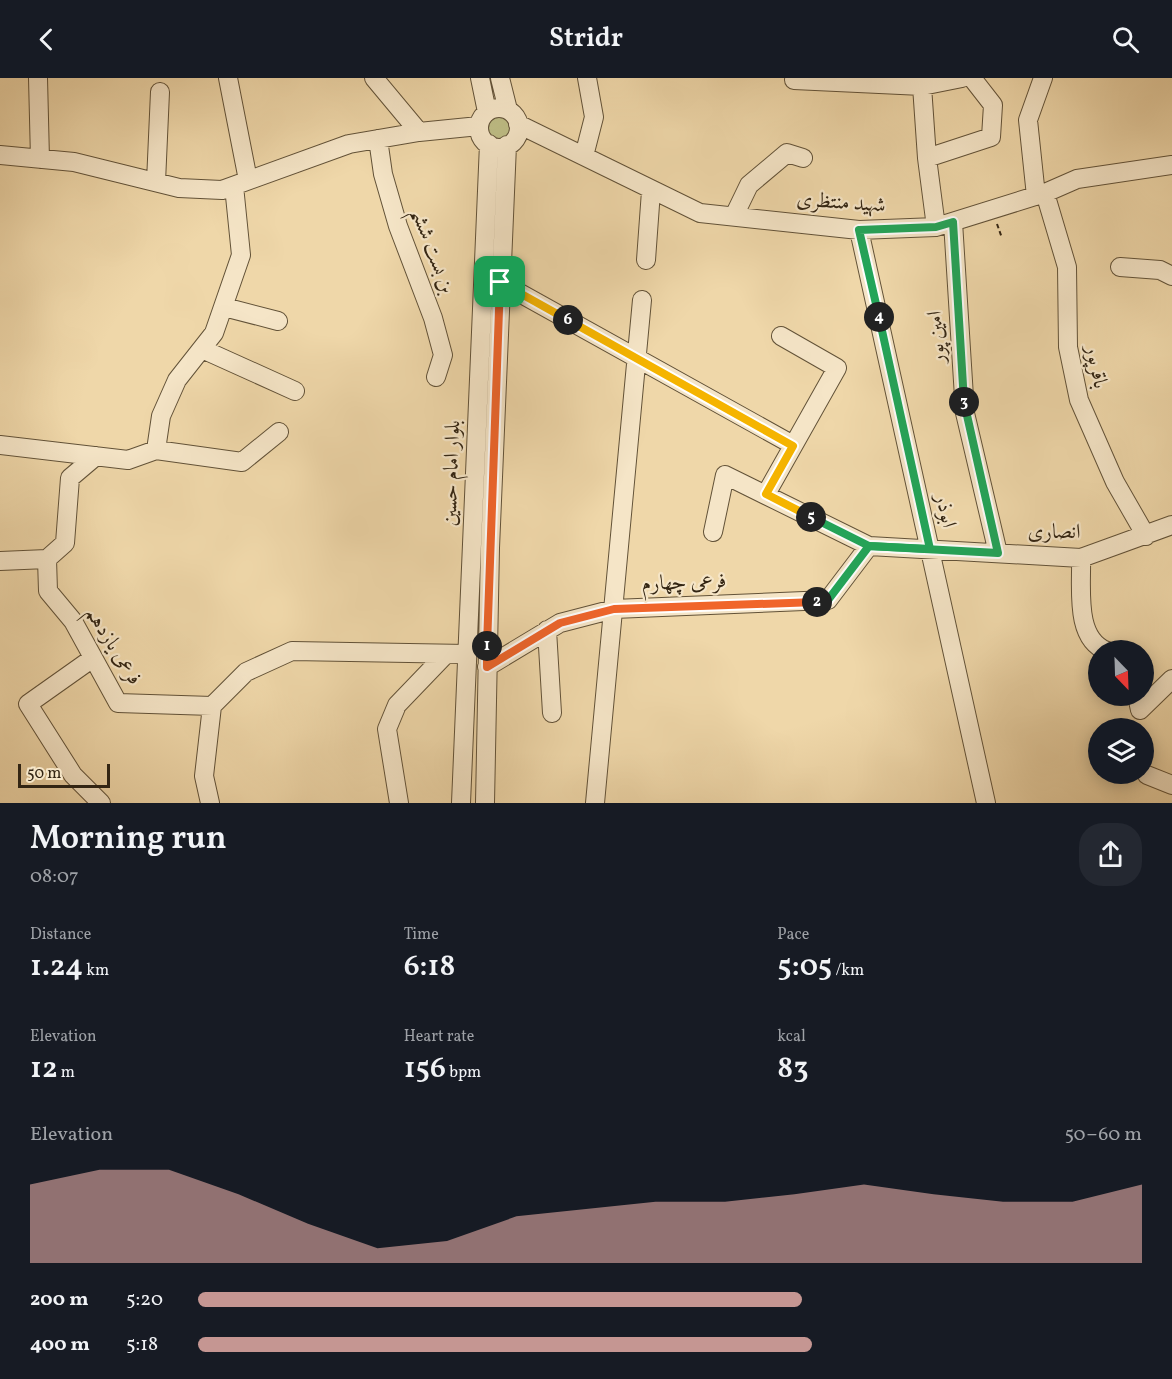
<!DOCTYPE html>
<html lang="en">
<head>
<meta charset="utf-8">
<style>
	body { margin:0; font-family:Vollkorn,Amiri,serif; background:#242831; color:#f1f3f6; height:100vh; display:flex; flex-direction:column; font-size:22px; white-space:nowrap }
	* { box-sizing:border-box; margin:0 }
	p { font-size:20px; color:#9ea1a6 }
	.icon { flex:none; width:33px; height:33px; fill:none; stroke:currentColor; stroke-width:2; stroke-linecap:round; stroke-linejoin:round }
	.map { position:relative; height:725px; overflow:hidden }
	.panel { display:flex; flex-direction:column; background:#171b24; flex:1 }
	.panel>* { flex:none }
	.needle { width:39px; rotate:157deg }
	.buttons { position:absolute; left:1088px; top:562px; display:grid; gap:12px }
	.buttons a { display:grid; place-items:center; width:66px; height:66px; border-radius:50%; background:#171b24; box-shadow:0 3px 15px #0003; font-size:30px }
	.scale { position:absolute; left:18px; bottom:15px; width:92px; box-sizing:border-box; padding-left:6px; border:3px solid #332513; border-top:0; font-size:16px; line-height:21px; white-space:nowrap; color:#332513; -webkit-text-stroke:4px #f5e5c7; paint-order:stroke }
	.pin { position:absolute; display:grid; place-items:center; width:51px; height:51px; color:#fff; margin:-26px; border-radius:12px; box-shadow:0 3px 9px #0006 }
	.km { position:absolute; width:30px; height:30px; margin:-15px; border-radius:50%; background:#222; color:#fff; font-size:16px; line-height:30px; text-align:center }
	.round { display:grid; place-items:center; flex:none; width:63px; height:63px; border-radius:24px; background:#242831 }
	.headline { display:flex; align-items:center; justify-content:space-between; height:102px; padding:0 30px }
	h1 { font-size:33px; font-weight:600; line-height:45px }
	.metrics { display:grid; grid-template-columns:repeat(3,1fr); gap:9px; height:102px; padding:6px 30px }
	.metrics div { display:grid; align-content:center }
	.metrics b { font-size:30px; font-weight:600 }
	.metrics small { font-size:16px; font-weight:400 }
	.metrics p { font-size:16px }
	.chart { height:168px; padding:12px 30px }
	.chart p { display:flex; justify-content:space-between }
	.chart svg { width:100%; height:108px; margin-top:6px; fill:#c59692; opacity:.7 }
	ul { padding:0 30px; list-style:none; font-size:20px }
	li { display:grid; grid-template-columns:96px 72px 1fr; align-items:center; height:45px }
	li i { height:15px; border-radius:8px; background:#c59692 }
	header { display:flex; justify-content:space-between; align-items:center; height:78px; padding:0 30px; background:#171b24; font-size:27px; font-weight:600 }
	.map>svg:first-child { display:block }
	.green { fill:#bebd85; stroke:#78714c; stroke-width:1.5 }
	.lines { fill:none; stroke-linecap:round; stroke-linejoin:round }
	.minor-casing { stroke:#625238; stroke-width:20 }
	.path { stroke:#332513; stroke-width:2; stroke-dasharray:4.5 3; stroke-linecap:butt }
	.minor { stroke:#f5e5c7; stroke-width:18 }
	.split-1-casing { stroke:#fff; stroke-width:12 }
	.split-2-casing { stroke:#fff; stroke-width:12 }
	.split-3-casing { stroke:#fff; stroke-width:12 }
	.split-4-casing { stroke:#fff; stroke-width:12 }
	.split-5-casing { stroke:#fff; stroke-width:12 }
	.split-6-casing { stroke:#fff; stroke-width:12 }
	.split-7-casing { stroke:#fff; stroke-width:12 }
	.split-1 { stroke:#f0652b; stroke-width:8 }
	.split-2 { stroke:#f0652b; stroke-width:8 }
	.split-3 { stroke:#22a559; stroke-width:8 }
	.split-4 { stroke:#22a559; stroke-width:8 }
	.split-5 { stroke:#22a559; stroke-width:8 }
	.split-6 { stroke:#f5b400; stroke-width:8 }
	.split-7 { stroke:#f5b400; stroke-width:8 }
	.labels { text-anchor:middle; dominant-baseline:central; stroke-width:4.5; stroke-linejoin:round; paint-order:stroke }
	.street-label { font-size:21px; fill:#332513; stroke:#f5e5c7 }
</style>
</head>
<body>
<header><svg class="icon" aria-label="back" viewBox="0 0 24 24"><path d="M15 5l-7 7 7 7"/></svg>Stridr<svg class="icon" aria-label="search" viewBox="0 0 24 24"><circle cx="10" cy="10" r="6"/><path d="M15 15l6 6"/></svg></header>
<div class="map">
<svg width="1172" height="725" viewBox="0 0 1172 725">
	<rect width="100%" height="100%" fill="#efd7a9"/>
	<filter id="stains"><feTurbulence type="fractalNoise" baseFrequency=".00333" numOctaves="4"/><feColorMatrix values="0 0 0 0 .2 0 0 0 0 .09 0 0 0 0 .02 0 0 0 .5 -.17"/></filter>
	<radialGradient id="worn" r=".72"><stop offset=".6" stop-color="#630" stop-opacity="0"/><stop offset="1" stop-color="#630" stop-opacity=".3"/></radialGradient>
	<path class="green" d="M483 50a16 16 0 1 1 32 0a16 16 0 1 1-32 0Z"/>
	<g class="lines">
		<g class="minor-casing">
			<path id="minor" d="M 38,0 L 40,81
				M 228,0 L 248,102
				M 374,0 L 419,54
				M 480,0 L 487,34
				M 500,0 L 508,32
				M 794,2 L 922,8
				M479 50a20 20 0 1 1 40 0a20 20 0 1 1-40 0Z
				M 518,46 L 700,135 L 859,152 L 936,149 L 1045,115 L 1077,101 L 1172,87
				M 378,61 L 383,96 L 398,148 L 433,240 L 443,277 L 436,299
				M 0,77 L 74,84 L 179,110 L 222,112 L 349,66 L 419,54 L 479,48
				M 584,78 L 594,39 L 587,0
				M 927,80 L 991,59 L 993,27 L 972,0
				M 156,104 L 160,14
				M 1045,115 L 1067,189 L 1068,269 L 1079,322 L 1115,404 L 1146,458
				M 1036,118 L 1028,42 L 1043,0
				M 734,138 L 749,107 L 787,75 L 803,80
				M 953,144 L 965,335 L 998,475
				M 936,149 L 927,80 L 922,8 L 962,0
				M 859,152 L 986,725
				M 646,182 L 651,113
				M 1120,189 L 1160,192 L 1172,198
				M 500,204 L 793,367
				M 224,229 L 278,243
				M 202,271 L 295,313
				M 0,367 L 128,382 L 156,372 L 161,338 L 177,302 L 214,255 L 241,177 L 234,108
				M 156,372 L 242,384 L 279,354
				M 96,378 L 70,400 L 65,465 L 47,481 L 48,513 L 73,543 L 118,625 L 212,628 L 246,594 L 292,573 L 467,576
				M 766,416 L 837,290 L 781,258
				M 713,454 L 725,397 L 869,468 L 1081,480 L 1172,447
				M 1081,480 C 1082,509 1074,561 1107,573
				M 0,483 L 47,481
				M 547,552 L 552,635
				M 93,580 L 28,626 L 73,697 L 101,725
				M 487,589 L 560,545 L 614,531 L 828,522 L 869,468
				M 1137,618 L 1140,632 L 1172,601
				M 1147,697 L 1172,707
				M 210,725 L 204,698 L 212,628
				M 399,725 L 387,651 L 397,627 L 446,576
				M 461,725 L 489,66
				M 485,725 L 490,470 L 507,67
				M 595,725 L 642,222"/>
		</g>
		<path class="path" d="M 997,146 L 1002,160"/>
		<use href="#minor" class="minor"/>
	</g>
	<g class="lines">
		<g class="split-1-casing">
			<path id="split-1" d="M 487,568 L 500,204"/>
		</g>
		<g class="split-2-casing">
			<path id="split-2" d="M 487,568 L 487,589 L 560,545 L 614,531 L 817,524"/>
		</g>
		<g class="split-3-casing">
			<path id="split-3" d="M 817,524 L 828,522 L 869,468 L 998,475 L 964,324"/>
		</g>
		<g class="split-4-casing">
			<path id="split-4" d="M 879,239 L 859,152 L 936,149 L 953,144 L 964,324"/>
		</g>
		<g class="split-5-casing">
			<path id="split-5" d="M 811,439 L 869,468 L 930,471 L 879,239"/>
		</g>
		<g class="split-6-casing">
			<path id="split-6" d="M 568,242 L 793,368 L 766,416 L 811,439"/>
		</g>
		<g class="split-7-casing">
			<path id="split-7" d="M 500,204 L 568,242"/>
		</g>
		<use href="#split-1" class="split-1"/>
		<use href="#split-2" class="split-2"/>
		<use href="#split-3" class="split-3"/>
		<use href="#split-4" class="split-4"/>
		<use href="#split-5" class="split-5"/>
		<use href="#split-6" class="split-6"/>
		<use href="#split-7" class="split-7"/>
	</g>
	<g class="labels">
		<g class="street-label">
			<text transform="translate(841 125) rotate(4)">شهید منتظری</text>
			<text transform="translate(432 173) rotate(70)">بن بست ششم</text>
			<text transform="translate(937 259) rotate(-94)">امین پور</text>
			<text transform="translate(1096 289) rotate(79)">باقرپور</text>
			<text transform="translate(452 395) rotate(-88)">بلوار امام حسین</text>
			<text transform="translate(945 433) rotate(77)">ابوذر</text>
			<text x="1054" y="454">انصاری</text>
			<text transform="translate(684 505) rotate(-2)">فرعی چهارم</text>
			<text transform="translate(113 568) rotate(58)">فرعی یازدهم</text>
		</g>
	</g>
	<rect width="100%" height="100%" filter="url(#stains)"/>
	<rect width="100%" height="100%" fill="url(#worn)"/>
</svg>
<div class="buttons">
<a><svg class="needle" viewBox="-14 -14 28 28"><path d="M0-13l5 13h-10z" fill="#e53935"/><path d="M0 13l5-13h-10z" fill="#9ea1a6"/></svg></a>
<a><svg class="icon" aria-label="layers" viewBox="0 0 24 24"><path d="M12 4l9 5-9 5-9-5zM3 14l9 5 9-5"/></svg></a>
</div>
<div class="scale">50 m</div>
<div class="pin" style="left:500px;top:204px;background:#1e9e55"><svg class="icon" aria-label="arrive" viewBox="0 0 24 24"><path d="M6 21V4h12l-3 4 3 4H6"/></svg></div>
<b class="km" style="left:487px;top:568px">1</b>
<b class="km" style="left:817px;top:524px">2</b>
<b class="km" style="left:964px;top:324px">3</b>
<b class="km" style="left:879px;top:239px">4</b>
<b class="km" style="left:811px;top:439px">5</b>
<b class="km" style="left:568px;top:242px">6</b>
</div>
<section class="panel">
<div class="headline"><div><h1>Morning run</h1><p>08:07</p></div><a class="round"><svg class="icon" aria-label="share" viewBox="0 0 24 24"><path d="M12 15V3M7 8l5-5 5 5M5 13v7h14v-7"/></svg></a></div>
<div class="metrics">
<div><p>Distance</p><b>1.24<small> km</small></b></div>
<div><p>Time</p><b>6:18</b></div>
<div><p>Pace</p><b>5:05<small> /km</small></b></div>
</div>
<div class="metrics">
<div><p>Elevation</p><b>12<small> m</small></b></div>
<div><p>Heart rate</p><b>156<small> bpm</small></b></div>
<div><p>kcal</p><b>83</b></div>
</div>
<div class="chart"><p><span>Elevation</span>50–60 m</p>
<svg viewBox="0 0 160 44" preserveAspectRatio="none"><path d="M0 44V12L10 6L20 6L30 16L40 28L50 38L60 35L70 25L80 22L90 19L100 19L110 16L120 12L130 16L140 19L150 19L160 12V44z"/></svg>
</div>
<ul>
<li><b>200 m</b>5:20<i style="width:64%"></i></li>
<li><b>400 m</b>5:18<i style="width:65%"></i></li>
</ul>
</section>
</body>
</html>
